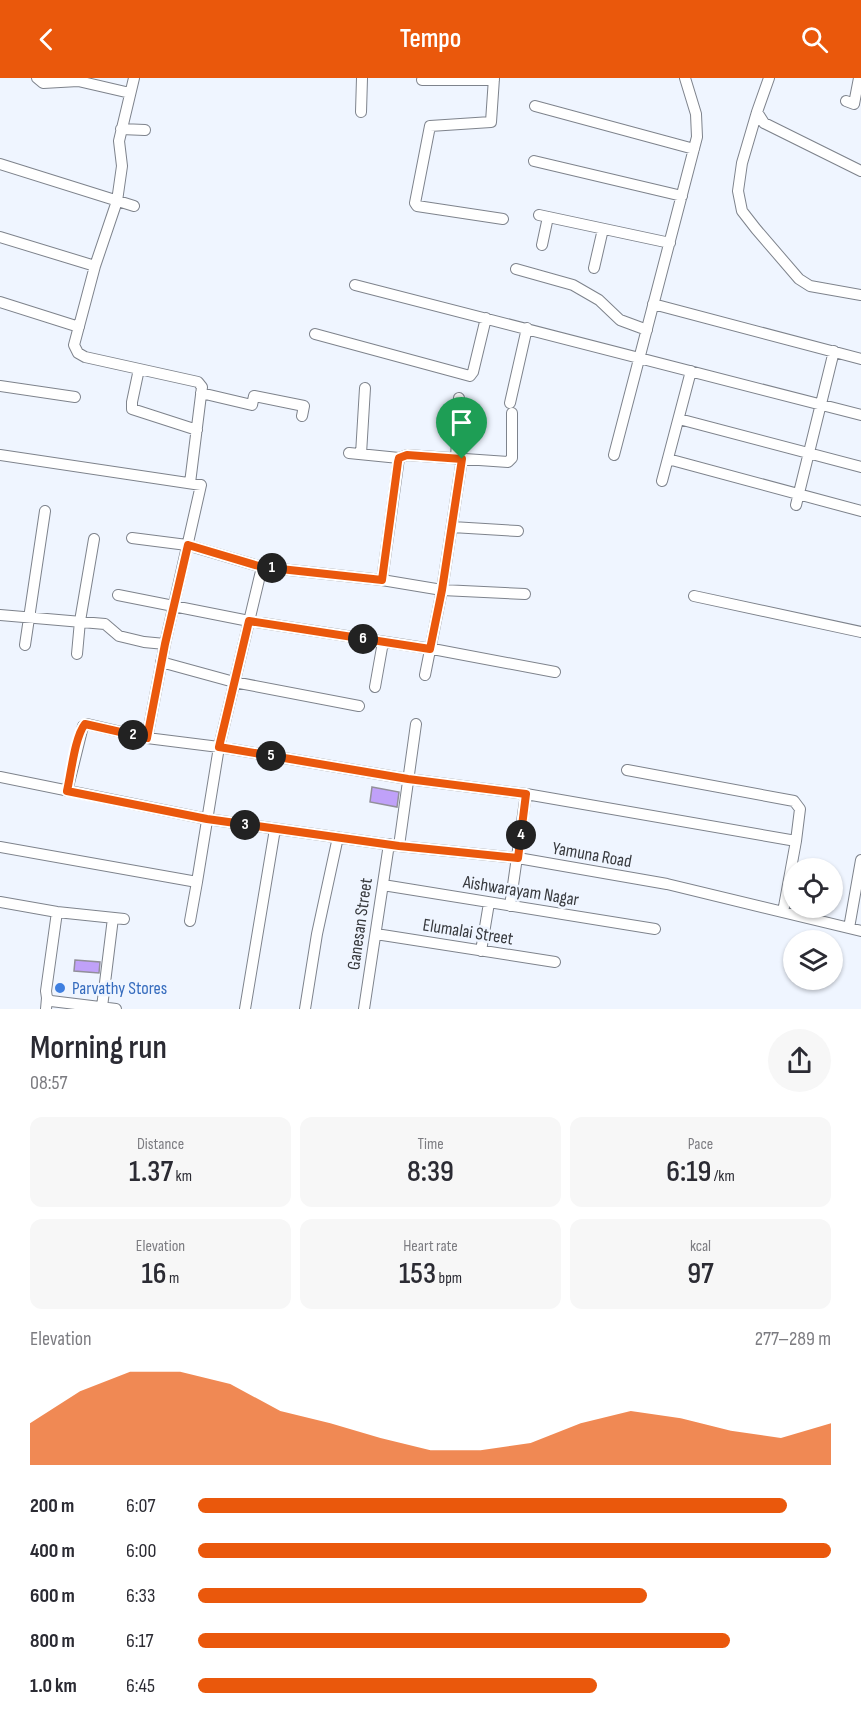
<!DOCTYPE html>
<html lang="en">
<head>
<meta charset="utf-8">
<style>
	body { margin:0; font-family:"Sofia Sans Condensed",sans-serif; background:#f7f7f7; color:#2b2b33; height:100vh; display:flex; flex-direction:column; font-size:22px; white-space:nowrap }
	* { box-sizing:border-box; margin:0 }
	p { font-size:20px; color:#7c7c81 }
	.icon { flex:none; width:33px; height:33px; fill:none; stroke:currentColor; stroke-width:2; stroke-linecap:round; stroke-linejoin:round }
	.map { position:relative; height:931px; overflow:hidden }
	.side { display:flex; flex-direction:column; background:#fff; flex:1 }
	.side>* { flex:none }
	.controls { position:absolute; left:783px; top:780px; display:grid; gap:12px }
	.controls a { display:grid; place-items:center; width:60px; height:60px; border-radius:50%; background:#fff; box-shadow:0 2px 4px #0004; font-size:30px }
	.pin { position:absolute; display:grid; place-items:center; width:51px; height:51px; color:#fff; margin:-62px -26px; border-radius:50% 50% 50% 0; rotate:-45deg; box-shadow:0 0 6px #0007 }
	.pin .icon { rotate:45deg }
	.km { position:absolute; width:30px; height:30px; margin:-15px; border-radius:50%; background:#222; color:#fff; font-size:16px; line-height:30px; text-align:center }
	.round { display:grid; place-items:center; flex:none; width:63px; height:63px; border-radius:32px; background:#f7f7f7 }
	.summary { display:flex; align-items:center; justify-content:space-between; height:102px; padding:0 30px }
	h1 { font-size:33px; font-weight:600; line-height:45px }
	.metrics { display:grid; grid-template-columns:repeat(3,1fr); gap:9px; height:102px; padding:6px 30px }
	.metrics div { display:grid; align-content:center; border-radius:12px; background:#f7f7f7; text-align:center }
	.metrics b { font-size:30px; font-weight:600 }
	.metrics small { font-size:16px; font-weight:400 }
	.metrics p { font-size:16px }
	.chart { height:168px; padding:12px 30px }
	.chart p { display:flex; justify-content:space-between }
	.chart svg { width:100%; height:108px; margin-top:6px; fill:#ea580c; opacity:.7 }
	ul { padding:0 30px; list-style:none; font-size:20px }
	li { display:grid; grid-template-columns:96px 72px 1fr; align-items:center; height:45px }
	li i { height:15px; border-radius:8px; background:#ea580c }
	header { display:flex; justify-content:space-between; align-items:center; height:78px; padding:0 30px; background:#ea580c; color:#fff; font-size:27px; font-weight:600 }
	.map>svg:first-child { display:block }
	.building { fill:#c0a1f9; stroke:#928f9a; stroke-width:1.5 }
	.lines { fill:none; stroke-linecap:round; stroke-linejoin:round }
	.minor-casing { stroke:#7e838c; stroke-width:12 }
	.minor { stroke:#fff; stroke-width:10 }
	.route-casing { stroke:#fff; stroke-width:12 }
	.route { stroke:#ea580c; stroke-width:8 }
	.shop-dot { fill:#3f7fe0; stroke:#eff5ff; stroke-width:2 }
	.labels { text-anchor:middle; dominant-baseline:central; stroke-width:5; stroke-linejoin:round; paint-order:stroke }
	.street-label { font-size:18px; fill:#37393d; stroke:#eff5ff }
	.shop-label { font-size:18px; fill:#366cbe; stroke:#eff5ff; text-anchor:start }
</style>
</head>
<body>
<header><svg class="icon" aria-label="back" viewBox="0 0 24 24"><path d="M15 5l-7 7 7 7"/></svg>Tempo<svg class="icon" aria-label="search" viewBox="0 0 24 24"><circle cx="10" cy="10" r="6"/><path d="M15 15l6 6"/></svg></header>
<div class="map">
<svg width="861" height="931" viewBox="0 0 861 931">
	<rect width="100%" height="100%" fill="#eff5ff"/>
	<path class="building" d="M 372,709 L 399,714 L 397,729 L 370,724 Z
		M 75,882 L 100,884 L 99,895 L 74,893 Z"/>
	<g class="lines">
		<g class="minor-casing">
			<path id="minor" d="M 37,0 L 43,5 L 78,3 L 130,15
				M 134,0 L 119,63 L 122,88 L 117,123 L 95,188 L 74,267 L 78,275 L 85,279 L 198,304 L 202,309 L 190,405
				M 494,0 L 491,44 L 430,48 L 415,125 L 417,128 L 503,141
				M 769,0 L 757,34 L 764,45 L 861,93
				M 422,2 L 494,2
				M 846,23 L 854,26 L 859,0
				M 535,28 L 694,71
				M 361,34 L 362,0
				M 757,34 L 742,85 L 738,113 L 742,133 L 756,151 L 799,201 L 810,208 L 861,217
				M 121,51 L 145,52
				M 534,83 L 682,118
				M 0,86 L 134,128
				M 539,137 L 670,165
				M 0,159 L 95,188
				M 542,167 L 548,139
				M 594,190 L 603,151
				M 516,191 L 573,207 L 599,222 L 620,242 L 647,252
				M 355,207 L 861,337
				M 0,224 L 79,249
				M 653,226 L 861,281
				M 315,256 L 470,298 L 473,294 L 486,240
				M 139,291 L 132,324 L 132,331 L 197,352
				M 0,308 L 75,319
				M 201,315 L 252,327 L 254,318 L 304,328 L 302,338
				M 510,325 L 527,250
				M 679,341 L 861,389
				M 349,375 L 399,380
				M 361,376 L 365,310
				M 0,377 L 201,407 L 165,566 L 144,564 L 119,558 L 105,546 L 0,537
				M 614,377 L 697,59 L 696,36 L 685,0
				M 456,381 L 459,320
				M 668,381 L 861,433
				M 662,403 L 691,293
				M 796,427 L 834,273
				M 452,449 L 518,453
				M 132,460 L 187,467 L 262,489 L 382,502 L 442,512 L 525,516
				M 382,502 L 399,380 L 407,377 L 508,384 L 512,380 L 512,335
				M 118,517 L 249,543 L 438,572 L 555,594
				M 694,518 L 861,554
				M 25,567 L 45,433
				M 77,576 L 80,543 L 94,461
				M 161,584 L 234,604 L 359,628
				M 425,597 L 442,512 L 462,381
				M 375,609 L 383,564
				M 147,660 L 165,566
				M 627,692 L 794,723 L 800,731 L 796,763
				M 0,699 L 207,741 L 399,768 L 518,780 L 667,806 L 861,853
				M 67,713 L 83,648 L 87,646 L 147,660 L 219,669 L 408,701 L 526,716 L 796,763 L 783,834
				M 399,768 L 416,646
				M 0,769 L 197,804 L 219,669 L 262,489
				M 383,807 L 655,851
				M 0,824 L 57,834 L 124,841
				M 510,828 L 526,716
				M 190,843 L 197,804
				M 849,850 L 861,782
				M 376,856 L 555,884
				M 481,873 L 489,825
				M 47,920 L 46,913 L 57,834
				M 102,929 L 113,840
				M 46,931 L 47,920 L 51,923 L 116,931
				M 245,931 L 275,751
				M 305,931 L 317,856 L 338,759
				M 364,931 L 389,766"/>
		</g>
		<use href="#minor" class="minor"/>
	</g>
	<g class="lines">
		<g class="route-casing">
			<path id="route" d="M 407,377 L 462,381 L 442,512 L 430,571 L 249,543 L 219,669 L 408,701 L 526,716 L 518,780 L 399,768 L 207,741 L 67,713 C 71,696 75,658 85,646 L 147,660 L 165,566 L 188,467 L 262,489 L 382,502 L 398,384 L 399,380 Z"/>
		</g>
		<use href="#route" class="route"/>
	</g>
	<circle class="shop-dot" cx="60" cy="910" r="6"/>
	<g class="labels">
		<g class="street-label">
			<text transform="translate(592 777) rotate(10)">Yamuna Road</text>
			<text transform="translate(521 813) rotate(9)">Aishwarayam Nagar</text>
			<text transform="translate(360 846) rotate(-82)">Ganesan Street</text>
			<text transform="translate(468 854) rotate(9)">Elumalai Street</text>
		</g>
		<g class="shop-label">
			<text x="72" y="910">Parvathy Stores</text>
		</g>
	</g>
</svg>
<div class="controls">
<a><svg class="icon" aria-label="locate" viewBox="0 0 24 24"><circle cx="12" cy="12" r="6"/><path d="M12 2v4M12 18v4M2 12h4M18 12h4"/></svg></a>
<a><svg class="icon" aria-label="layers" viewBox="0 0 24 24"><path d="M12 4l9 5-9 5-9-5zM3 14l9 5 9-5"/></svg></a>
</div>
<div class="pin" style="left:462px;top:381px;background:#1e9e55"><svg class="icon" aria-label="arrive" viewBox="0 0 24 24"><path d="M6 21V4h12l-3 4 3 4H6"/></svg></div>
<b class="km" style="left:272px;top:490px">1</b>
<b class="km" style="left:133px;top:657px">2</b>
<b class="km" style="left:245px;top:747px">3</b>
<b class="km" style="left:521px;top:757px">4</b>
<b class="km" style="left:271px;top:678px">5</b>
<b class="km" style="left:363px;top:561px">6</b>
</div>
<section class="side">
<div class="summary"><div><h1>Morning run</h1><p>08:57</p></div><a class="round"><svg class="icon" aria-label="share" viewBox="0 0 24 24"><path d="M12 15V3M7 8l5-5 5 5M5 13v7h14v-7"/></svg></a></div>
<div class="metrics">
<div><p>Distance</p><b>1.37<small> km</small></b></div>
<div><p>Time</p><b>8:39</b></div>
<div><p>Pace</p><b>6:19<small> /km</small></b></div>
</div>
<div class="metrics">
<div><p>Elevation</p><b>16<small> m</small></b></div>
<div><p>Heart rate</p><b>153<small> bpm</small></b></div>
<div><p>kcal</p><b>97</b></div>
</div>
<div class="chart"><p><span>Elevation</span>277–289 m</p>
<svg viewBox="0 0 160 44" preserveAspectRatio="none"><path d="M0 44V27L10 14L20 6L30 6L40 11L50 22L60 27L70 33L80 38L90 38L100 35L110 27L120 22L130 25L140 30L150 33L160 27V44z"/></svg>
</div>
<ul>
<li><b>200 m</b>6:07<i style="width:93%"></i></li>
<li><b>400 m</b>6:00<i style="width:100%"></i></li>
<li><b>600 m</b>6:33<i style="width:71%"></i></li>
<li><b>800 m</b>6:17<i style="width:84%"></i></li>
<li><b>1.0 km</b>6:45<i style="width:63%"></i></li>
</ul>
</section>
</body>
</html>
